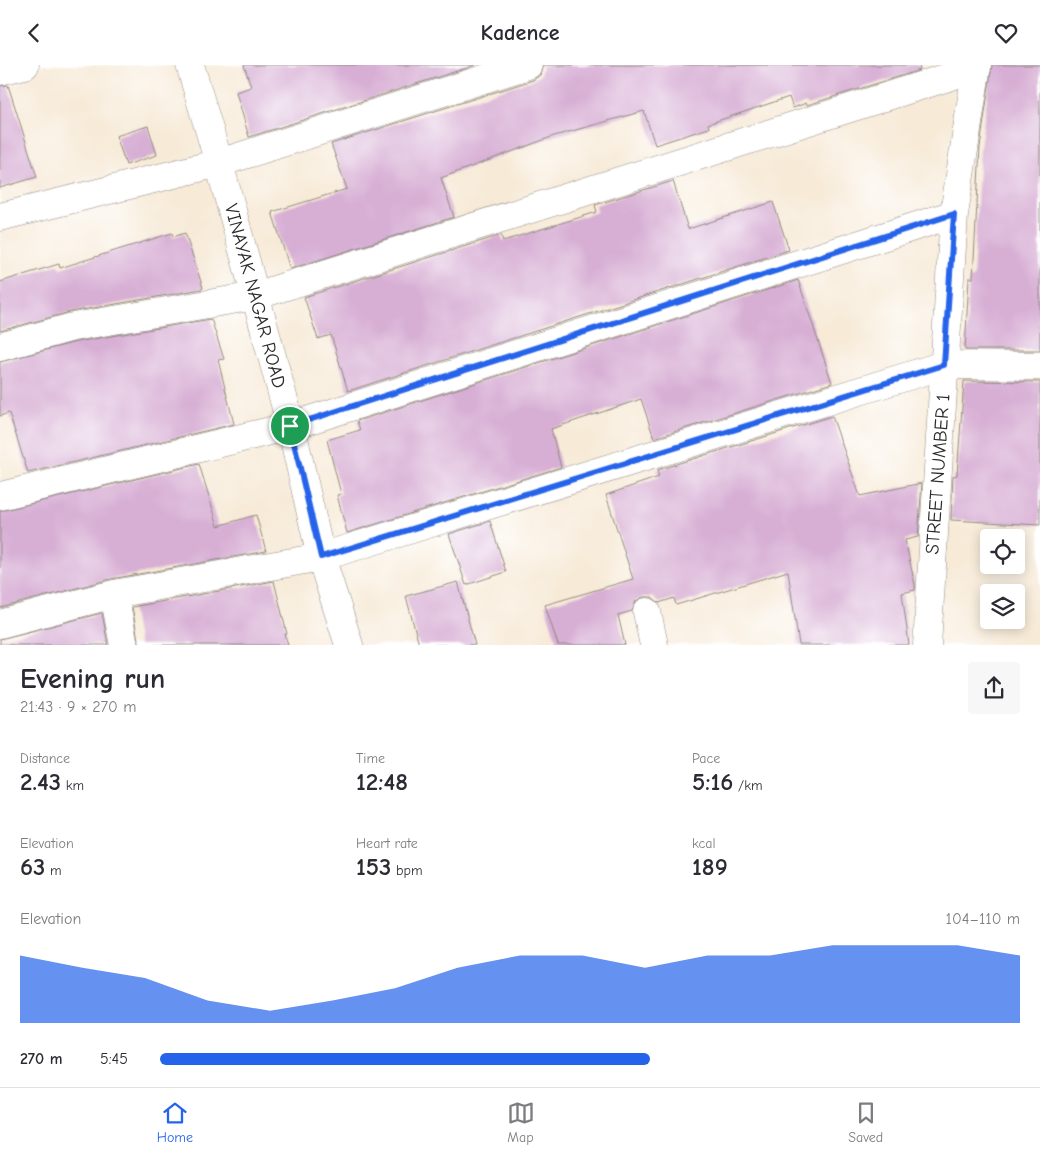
<!DOCTYPE html>
<html lang="en">
<head>
<meta charset="utf-8">
<style>
	body { margin:0; font-family:"Comic Neue",sans-serif; background:#f7f7f7; color:#2b2b33; height:100vh; display:flex; flex-direction:column; font-size:19px; white-space:nowrap }
	* { box-sizing:border-box; margin:0 }
	p { font-size:16px; color:#7c7c81 }
	.icon { flex:none; width:28px; height:28px; fill:none; stroke:currentColor; stroke-width:2; stroke-linecap:round; stroke-linejoin:round }
	.map { position:relative; height:580px; overflow:hidden }
	.details { display:flex; flex-direction:column; background:#fff; flex:1 }
	.details>* { flex:none }
	.tools { position:absolute; left:980px; top:464px; display:grid; gap:10px }
	.tools a { display:grid; place-items:center; width:45px; height:45px; border-radius:5px; background:#fff; box-shadow:0 2px 12px #0003; font-size:25px }
	.pin { position:absolute; display:grid; place-items:center; width:42px; height:42px; color:#fff; margin:-21px; border:2px solid #fff; border-radius:50%; box-shadow:0 1px 5px #0007 }
	.round { display:grid; place-items:center; flex:none; width:52px; height:52px; border-radius:5px; background:#f7f7f7 }
	.overview { display:flex; align-items:center; justify-content:space-between; height:85px; padding:0 20px }
	h1 { font-size:28px; font-weight:700; line-height:38px }
	.stats { display:grid; grid-template-columns:repeat(3,1fr); gap:8px; height:85px; padding:5px 20px }
	.stats div { display:grid; align-content:center }
	.stats b { font-size:25px; font-weight:700 }
	.stats small { font-size:14px; font-weight:400 }
	.stats p { font-size:14px }
	.chart { height:140px; padding:10px 20px }
	.chart p { display:flex; justify-content:space-between }
	.chart svg { width:100%; height:90px; margin-top:5px; fill:#2563eb; opacity:.7 }
	ul { padding:0 20px; list-style:none; font-size:16px }
	li { display:grid; grid-template-columns:80px 60px 1fr; align-items:center; height:38px }
	li i { height:12px; border-radius:6px; background:#2563eb }
	header { display:flex; justify-content:space-between; align-items:center; height:65px; padding:0 20px; background:#fff; font-size:22px; font-weight:700 }
	.tabs { display:flex; justify-content:space-around; align-items:center; height:70px; border-top:1px solid #e1e1e2; background:#fff; font-size:14px; color:#7c7c81 }
	.tabs a { display:grid; justify-items:center; gap:2px }
	.tabs .active { color:#2563eb }
	.map>svg:first-child { display:block }
	.building { fill:#d7aed4 }
	.lines { fill:none; stroke-linecap:round; stroke-linejoin:round }
	.minor-casing { stroke:#918a81; stroke-width:29 }
	.minor { stroke:#fff; stroke-width:28 }
	.route-casing { stroke:#fff; stroke-width:10 }
	.route { stroke:#2563eb; stroke-width:6 }
	.labels { text-anchor:middle; dominant-baseline:central; stroke-width:5; stroke-linejoin:round; paint-order:stroke }
	.street-label { font-size:19px; fill:#2b2b2b; stroke:#fff }
</style>
</head>
<body>
<header><svg class="icon" aria-label="back" viewBox="0 0 24 24"><path d="M15 5l-7 7 7 7"/></svg>Kadence<svg class="icon" aria-label="heart" viewBox="0 0 24 24"><path d="M12 20l-8-8c-3-5 5-10 8-4 3-6 11-1 8 4z"/></svg></header>
<div class="map">
<svg width="1040" height="580" viewBox="0 0 1040 580">
	<rect width="100%" height="100%" fill="#fff"/>
	<filter id="ink" filterUnits="userSpaceOnUse"><feTurbulence type="fractalNoise" baseFrequency=".02" numOctaves="2"/><feDisplacementMap in="SourceGraphic" scale="10" xChannelSelector="R" yChannelSelector="G"/><feConvolveMatrix kernelMatrix="1 2 1 2 8 2 1 2 1" color-interpolation-filters="sRGB"/></filter>
	<filter id="wash" filterUnits="userSpaceOnUse"><feTurbulence type="fractalNoise" baseFrequency=".0096" numOctaves="4" result="noise"/><feDisplacementMap in="SourceGraphic" scale="20" xChannelSelector="R" yChannelSelector="G"/><feGaussianBlur stdDeviation="1.12" result="paint"/><feColorMatrix in="noise" values="0 0 0 0 0 0 0 0 0 0 0 0 0 0 0 0 0 1.4 0 .05"/><feComposite in="paint" operator="in"/></filter>
	<g filter="url(#wash)">
		<rect width="100%" height="100%" fill="#f7ead7"/>
		<g id="blocks">
			<path class="building" d="M 244,0 L 476,0 L 249,72 L 236,27 L 251,22 Z
				M 543,0 L 919,0 L 920,5 L 807,40 L 806,38 L 793,43 L 789,32 L 708,59 L 709,63 L 655,80 L 644,46 L 554,71 L 441,113 L 454,152 L 290,204 L 272,147 L 347,124 L 331,79 L 533,15 L 540,10 Z
				M 992,0 L 1040,0 L 1040,285 L 965,285 L 969,213 L 973,213 L 980,82 Z
				M 8,20 L 37,112 L 0,123 L 0,21 Z
				M 148,61 L 157,90 L 126,100 L 116,71 Z
				M 673,116 L 688,164 L 773,137 L 789,185 L 348,326 L 331,270 L 318,274 L 304,232 L 501,170 L 503,176 L 597,147 L 595,140 Z
				M 172,168 L 173,172 L 185,168 L 203,223 L 202,224 L 70,247 L 0,266 L 0,217 L 59,199 L 60,203 Z
				M 798,215 L 832,318 L 654,373 L 641,334 L 551,364 L 561,402 L 347,468 L 337,430 L 341,429 L 327,375 L 360,365 L 357,356 Z
				M 211,254 L 224,294 L 218,295 L 234,359 L 28,408 L 9,348 L 0,351 L 0,297 L 76,277 Z
				M 964,316 L 1040,317 L 1040,460 L 951,455 L 953,411 L 957,410 Z
				M 832,351 L 860,431 L 922,418 L 918,472 L 905,475 L 915,520 L 915,525 L 902,528 L 909,580 L 799,580 L 788,506 L 676,540 L 674,533 L 659,538 L 652,532 L 643,532 L 636,536 L 632,546 L 618,550 L 625,580 L 558,580 L 545,540 L 633,514 L 606,430 L 659,412 L 657,405 Z
				M 199,399 L 218,461 L 256,450 L 266,486 L 111,514 L 0,543 L 0,446 Z
				M 490,456 L 506,507 L 466,520 L 449,469 Z
				M 274,516 L 287,569 L 285,569 L 288,580 L 139,580 L 132,542 Z
				M 458,517 L 475,580 L 419,580 L 406,531 Z
				M 102,548 L 108,580 L 0,580 L 0,574 Z"/>
		</g>
	</g>
	<g filter="url(#ink)">
		<use href="#blocks" fill-opacity="0" stroke="#918a81" stroke-width="1"/>
		<g class="lines">
			<g class="minor-casing">
				<path id="minor" d="M 190,0 L 219,98 L 291,361 L 321,492 L 349,580
					M 0,6 L 25,0
					M 0,152 L 219,98 L 528,0
					M 0,282 L 73,262 L 255,231 L 977,3
					M 0,431 L 291,361 L 954,149
					M 114,529 L 124,580
					M 647,547 L 654,580
					M 0,559 L 114,529 L 321,492 L 944,300 L 1040,301
					M 927,580 L 954,149 L 977,0"/>
			</g>
			<use href="#minor" class="minor"/>
		</g>
	</g>
	<g class="lines" filter="url(#ink)">
		<g class="route-casing">
			<path id="route" d="M 954,149 L 944,300 L 321,492 L 290,361 Z"/>
		</g>
		<use href="#route" class="route"/>
	</g>
	<g class="labels">
		<g class="street-label">
			<text transform="translate(255 231) rotate(75)">VINAYAK NAGAR ROAD</text>
			<text transform="translate(938 409) rotate(-86)">STREET NUMBER 1</text>
		</g>
	</g>
</svg>
<div class="tools">
<a><svg class="icon" aria-label="locate" viewBox="0 0 24 24"><circle cx="12" cy="12" r="6"/><path d="M12 2v4M12 18v4M2 12h4M18 12h4"/></svg></a>
<a><svg class="icon" aria-label="layers" viewBox="0 0 24 24"><path d="M12 4l9 5-9 5-9-5zM3 14l9 5 9-5"/></svg></a>
</div>
<div class="pin" style="left:290px;top:361px;background:#1e9e55"><svg class="icon" aria-label="arrive" viewBox="0 0 24 24"><path d="M6 21V4h12l-3 4 3 4H6"/></svg></div>
</div>
<section class="details">
<div class="overview"><div><h1>Evening run</h1><p>21:43 · 9 × 270 m</p></div><a class="round"><svg class="icon" aria-label="share" viewBox="0 0 24 24"><path d="M12 15V3M7 8l5-5 5 5M5 13v7h14v-7"/></svg></a></div>
<div class="stats">
<div><p>Distance</p><b>2.43<small> km</small></b></div>
<div><p>Time</p><b>12:48</b></div>
<div><p>Pace</p><b>5:16<small> /km</small></b></div>
</div>
<div class="stats">
<div><p>Elevation</p><b>63<small> m</small></b></div>
<div><p>Heart rate</p><b>153<small> bpm</small></b></div>
<div><p>kcal</p><b>189</b></div>
</div>
<div class="chart"><p><span>Elevation</span>104–110 m</p>
<svg viewBox="0 0 160 44" preserveAspectRatio="none"><path d="M0 44V11L10 17L20 22L30 33L40 38L50 33L60 27L70 17L80 11L90 11L100 17L110 11L120 11L130 6L140 6L150 6L160 11V44z"/></svg>
</div>
<ul>
<li><b>270 m</b>5:45<i style="width:57%"></i></li>
</ul>
</section>
<nav class="tabs">
<a class="active"><svg class="icon" aria-label="home" viewBox="0 0 24 24"><path d="M3 11l9-7 9 7M6 9v11h12V9"/></svg>Home</a>
<a><svg class="icon" aria-label="map" viewBox="0 0 24 24"><path d="M3 6l6-2 6 2 6-2v14l-6 2-6-2-6 2zM9 4v14M15 6v14"/></svg>Map</a>
<a><svg class="icon" aria-label="saved" viewBox="0 0 24 24"><path d="M7 4h10v16l-5-4-5 4z"/></svg>Saved</a>
</nav>
</body>
</html>
